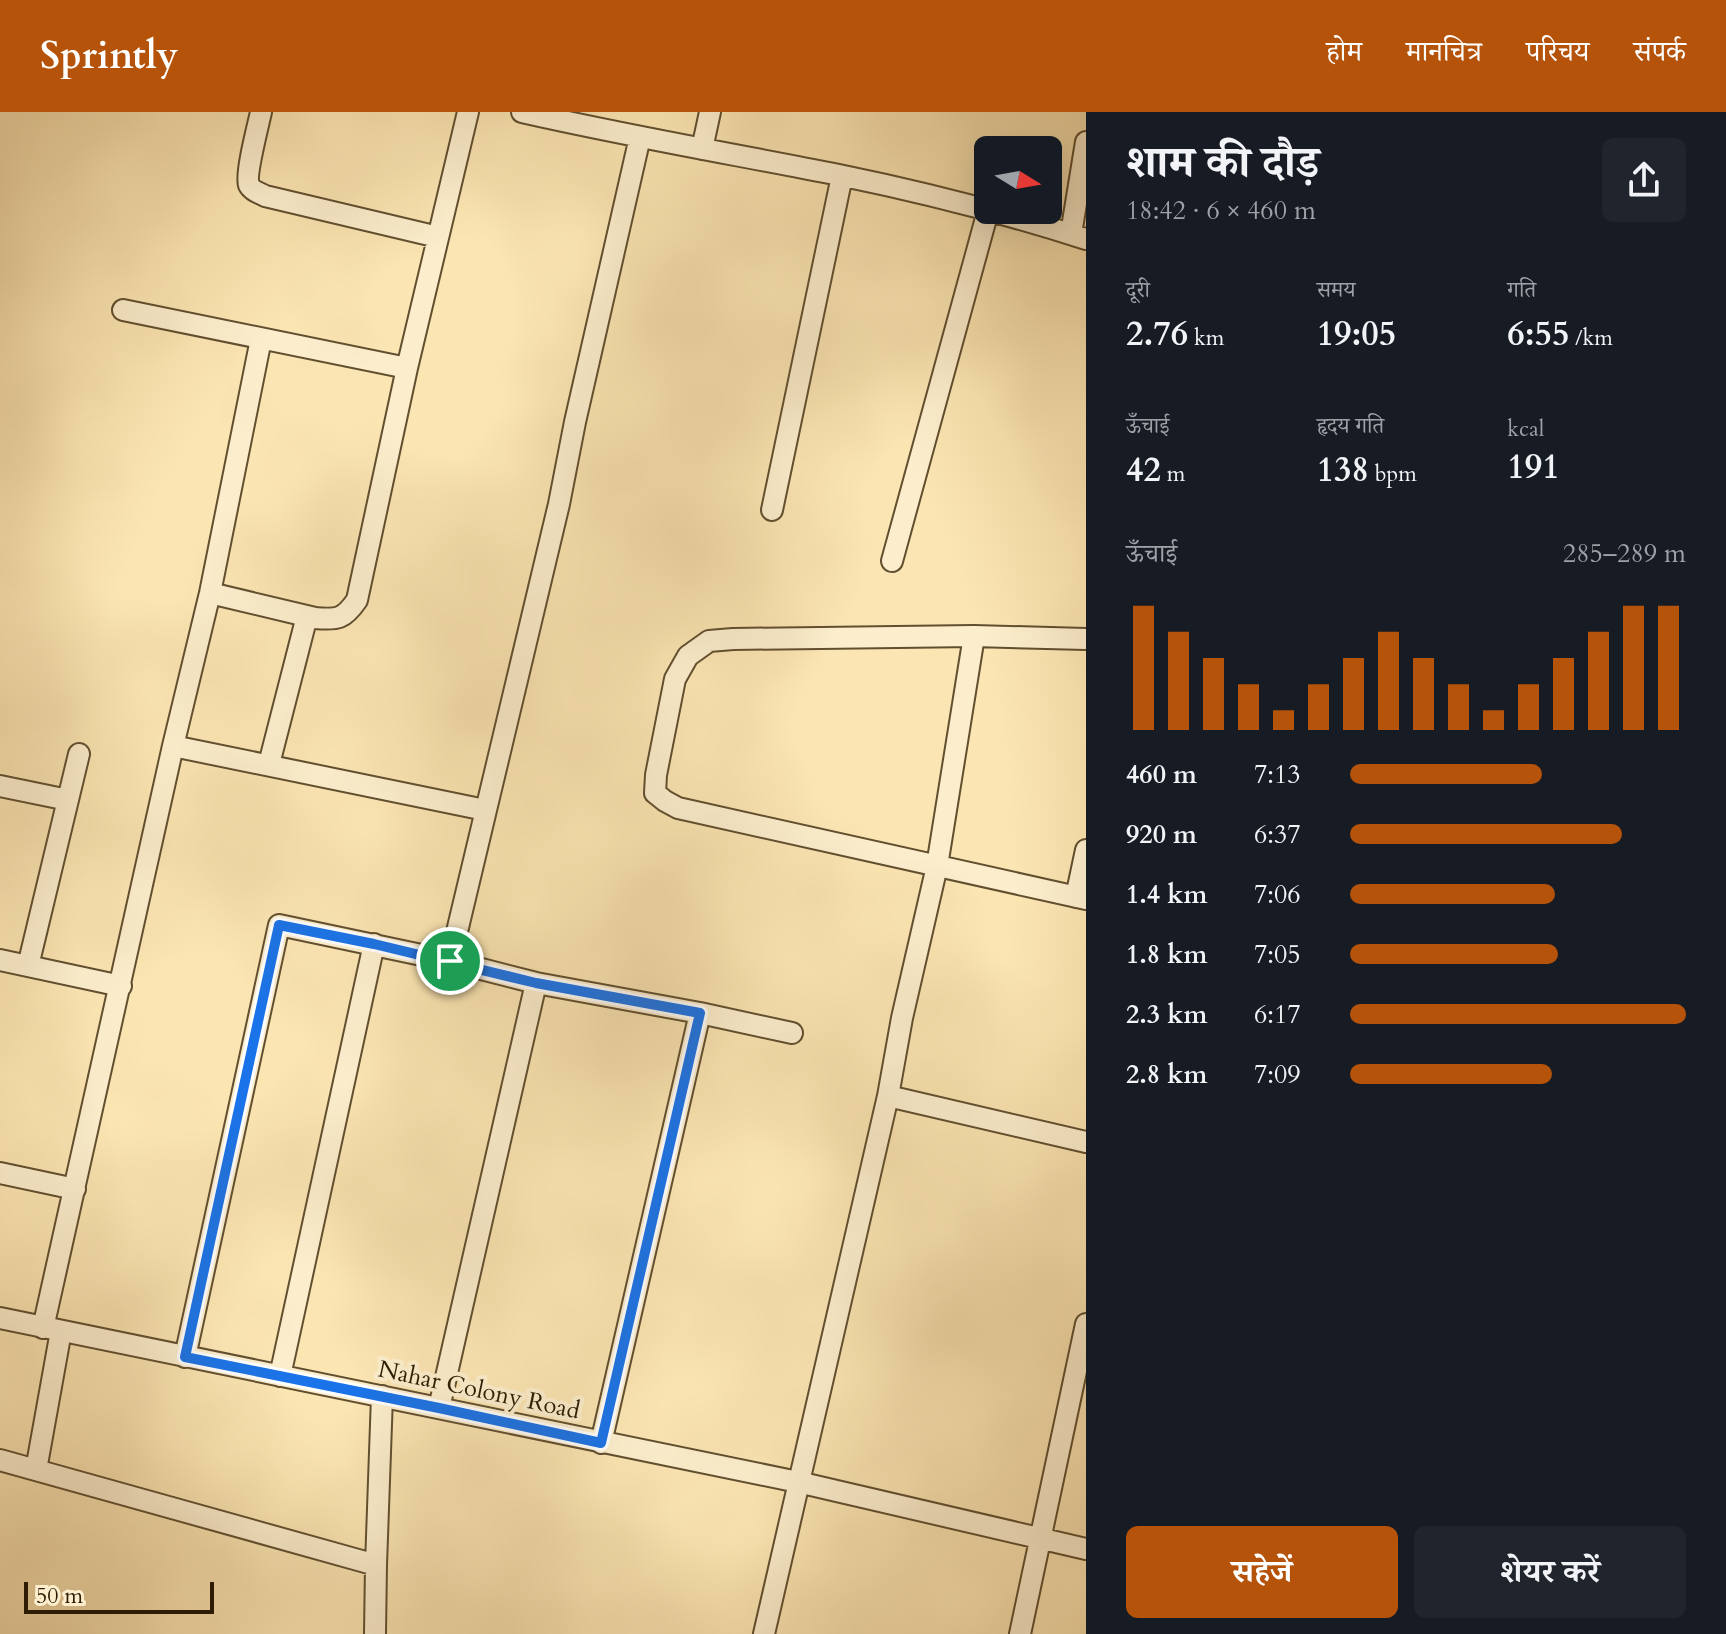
<!DOCTYPE html>
<html lang="hi">
<head>
<meta charset="utf-8">
<style>
	body { margin:0; font-family:Cardo,"Noto Serif Devanagari",serif; background:#20242c; color:#f1f3f6; height:100vh; display:flex; flex-direction:column; font-size:30px; white-space:nowrap }
	* { box-sizing:border-box; margin:0 }
	p { font-size:26px; color:#9ea1a6 }
	.icon { flex:none; width:44px; height:44px; fill:none; stroke:currentColor; stroke-width:2; stroke-linecap:round; stroke-linejoin:round }
	.map { position:relative; flex:1; overflow:hidden }
	.drawer { display:flex; flex-direction:column; background:#171b24; width:640px }
	.drawer>* { flex:none }
	.needle { width:52px; rotate:101deg }
	.fabs { position:absolute; left:974px; top:24px; display:grid; gap:16px }
	.fabs a { display:grid; place-items:center; width:88px; height:88px; border-radius:12px; background:#171b24; box-shadow:0 8px 32px #0002; font-size:40px }
	.scale { position:absolute; left:24px; bottom:20px; width:190px; box-sizing:border-box; padding-left:8px; border:4px solid #2e1d04; border-top:0; font-size:22px; line-height:28px; white-space:nowrap; color:#2e1d04; -webkit-text-stroke:6px #fceecd; paint-order:stroke }
	.pin { position:absolute; display:grid; place-items:center; width:68px; height:68px; color:#fff; margin:-34px; border:4px solid #fff; border-radius:50%; box-shadow:0 2px 8px #0007 }
	.round { display:grid; place-items:center; flex:none; width:84px; height:84px; border-radius:12px; background:#20242c }
	.summary { display:flex; align-items:center; justify-content:space-between; height:136px; padding:0 40px }
	h1 { font-size:44px; font-weight:700; line-height:60px }
	.figures { display:grid; grid-template-columns:repeat(3,1fr); gap:12px; height:136px; padding:8px 40px }
	.figures div { display:grid; align-content:center }
	.figures b { font-size:34px; font-weight:700 }
	.figures small { font-size:22px; font-weight:400 }
	.figures p { font-size:22px }
	.chart { height:224px; padding:16px 40px }
	.chart p { display:flex; justify-content:space-between }
	.chart svg { width:100%; height:144px; margin-top:8px; stroke:#b45309; stroke-width:6 }
	.button { display:flex; gap:16px; margin-top:auto; padding:16px 40px }
	.button a { flex:1; height:92px; border-radius:12px; background:#b45309; color:#fff; font-size:32px; font-weight:700; line-height:92px; text-align:center }
	.button a+a { background:#20242c; color:#f1f3f6 }
	ul { padding:0 40px; list-style:none; font-size:26px }
	li { display:grid; grid-template-columns:128px 96px 1fr; align-items:center; height:60px }
	li i { height:20px; border-radius:10px; background:#b45309 }
	header { display:flex; align-items:center; gap:48px; box-sizing:border-box; height:112px; padding:0 40px; background:#b45309; color:#fff }
	header strong { font-size:38px }
	nav { display:flex; gap:44px; margin-inline-start:auto; font-size:28px }
	main { display:flex; flex:1; min-height:0 }
	.map>svg:first-child { display:block }
	.lines { fill:none; stroke-linecap:round; stroke-linejoin:round }
	.street-casing { stroke:#614f30; stroke-width:24 }
	.street { stroke:#fceecd; stroke-width:20 }
	.route-casing { stroke:#fff; stroke-width:16 }
	.route { stroke:#1a73e8; stroke-width:10 }
	.labels { text-anchor:middle; dominant-baseline:central; stroke-width:8; stroke-linejoin:round; paint-order:stroke }
	.street-label { font-size:24px; fill:#2e1d04; stroke:#fceecd }
</style>
</head>
<body>
<header>
<strong>Sprintly</strong>
<nav><a>होम</a><a>मानचित्र</a><a>परिचय</a><a>संपर्क</a></nav>
</header>
<main>
<div class="map">
<svg width="1086" height="1522" viewBox="0 0 1086 1522">
	<rect width="100%" height="100%" fill="#fbe5b2"/>
	<filter id="stains"><feTurbulence type="fractalNoise" baseFrequency=".0025" numOctaves="4"/><feColorMatrix values="0 0 0 0 .2 0 0 0 0 .09 0 0 0 0 .02 0 0 0 .5 -.17"/></filter>
	<radialGradient id="worn" r=".72"><stop offset=".6" stop-color="#630" stop-opacity="0"/><stop offset="1" stop-color="#630" stop-opacity=".3"/></radialGradient>
	<g class="lines">
		<g class="street-casing">
			<path id="street" d="M 261,0 C 258,14 245,63 249,73 C 252,79 260,81 265,84 L 438,125
				M 522,0 C 627,24 733,42 839,63 C 922,80 1005,101 1086,127
				M 702,37 L 710,0
				M 1071,122 L 1086,30
				M 123,198 L 407,256
				M 772,398 L 842,64
				M 892,449 L 988,99
				M 210,481 L 315,506 C 338,508 344,507 357,488 L 407,256 L 468,0
				M 1086,527 L 974,524 L 733,527 L 709,529 L 688,544 L 675,567 L 656,663 L 655,681 L 665,689 L 678,696 L 1086,787
				M 173,634 L 485,698
				M 269,652 L 307,504
				M 0,674 L 68,688
				M 1076,785 L 1086,738
				M 0,848 L 121,874
				M 450,849 L 536,871 L 700,901 L 601,1331
				M 28,854 L 79,642
				M 700,901 L 792,921
				M 888,984 L 1086,1030
				M 0,1061 L 75,1077
				M 0,1206 L 798,1370 L 1086,1437
				M 43,1216 L 173,634 L 210,481 L 261,227
				M 185,1245 L 279,813 L 450,849 L 559,392 L 575,310 L 640,25
				M 280,1264 L 374,832
				M 439,1296 L 536,871
				M 0,1348 L 376,1453
				M 36,1358 L 61,1219
				M 375,1522 L 376,1453 L 382,1284
				M 764,1522 L 888,984 L 902,906 L 937,754 L 974,524
				M 1020,1522 L 1086,1212"/>
		</g>
		<use href="#street" class="street"/>
	</g>
	<g class="lines">
		<g class="route-casing">
			<path id="route" d="M 279,813 L 374,832 L 536,871 L 700,901 L 601,1331 L 439,1296 L 185,1245 Z"/>
		</g>
		<use href="#route" class="route"/>
	</g>
	<g class="labels">
		<g class="street-label">
			<text transform="translate(479 1278) rotate(12)">Nahar Colony Road</text>
		</g>
	</g>
	<rect width="100%" height="100%" filter="url(#stains)"/>
	<rect width="100%" height="100%" fill="url(#worn)"/>
</svg>
<div class="fabs">
<a><svg class="needle" viewBox="-14 -14 28 28"><path d="M0-13l5 13h-10z" fill="#e53935"/><path d="M0 13l5-13h-10z" fill="#9ea1a6"/></svg></a>
</div>
<div class="scale">50 m</div>
<div class="pin" style="left:450px;top:849px;background:#1e9e55"><svg class="icon" aria-label="arrive" viewBox="0 0 24 24"><path d="M6 21V4h12l-3 4 3 4H6"/></svg></div>
</div>
<section class="drawer">
<div class="summary"><div><h1>शाम की दौड़</h1><p>18:42 · 6 × 460 m</p></div><a class="round"><svg class="icon" aria-label="share" viewBox="0 0 24 24"><path d="M12 15V3M7 8l5-5 5 5M5 13v7h14v-7"/></svg></a></div>
<div class="figures">
<div><p>दूरी</p><b>2.76<small> km</small></b></div>
<div><p>समय</p><b>19:05</b></div>
<div><p>गति</p><b>6:55<small> /km</small></b></div>
</div>
<div class="figures">
<div><p>ऊँचाई</p><b>42<small> m</small></b></div>
<div><p>हृदय गति</p><b>138<small> bpm</small></b></div>
<div><p>kcal</p><b>191</b></div>
</div>
<div class="chart"><p><span>ऊँचाई</span>285–289 m</p>
<svg viewBox="0 0 160 44" preserveAspectRatio="none"><path d="M5 44V6M15 44V14M25 44V22M35 44V30M45 44V38M55 44V30M65 44V22M75 44V14M85 44V22M95 44V30M105 44V38M115 44V30M125 44V22M135 44V14M145 44V6M155 44V6"/></svg>
</div>
<ul>
<li><b>460 m</b>7:13<i style="width:57%"></i></li>
<li><b>920 m</b>6:37<i style="width:81%"></i></li>
<li><b>1.4 km</b>7:06<i style="width:61%"></i></li>
<li><b>1.8 km</b>7:05<i style="width:62%"></i></li>
<li><b>2.3 km</b>6:17<i style="width:100%"></i></li>
<li><b>2.8 km</b>7:09<i style="width:60%"></i></li>
</ul>
<div class="button"><a>सहेजें</a><a>शेयर करें</a></div>
</section>
</main>
</body>
</html>
